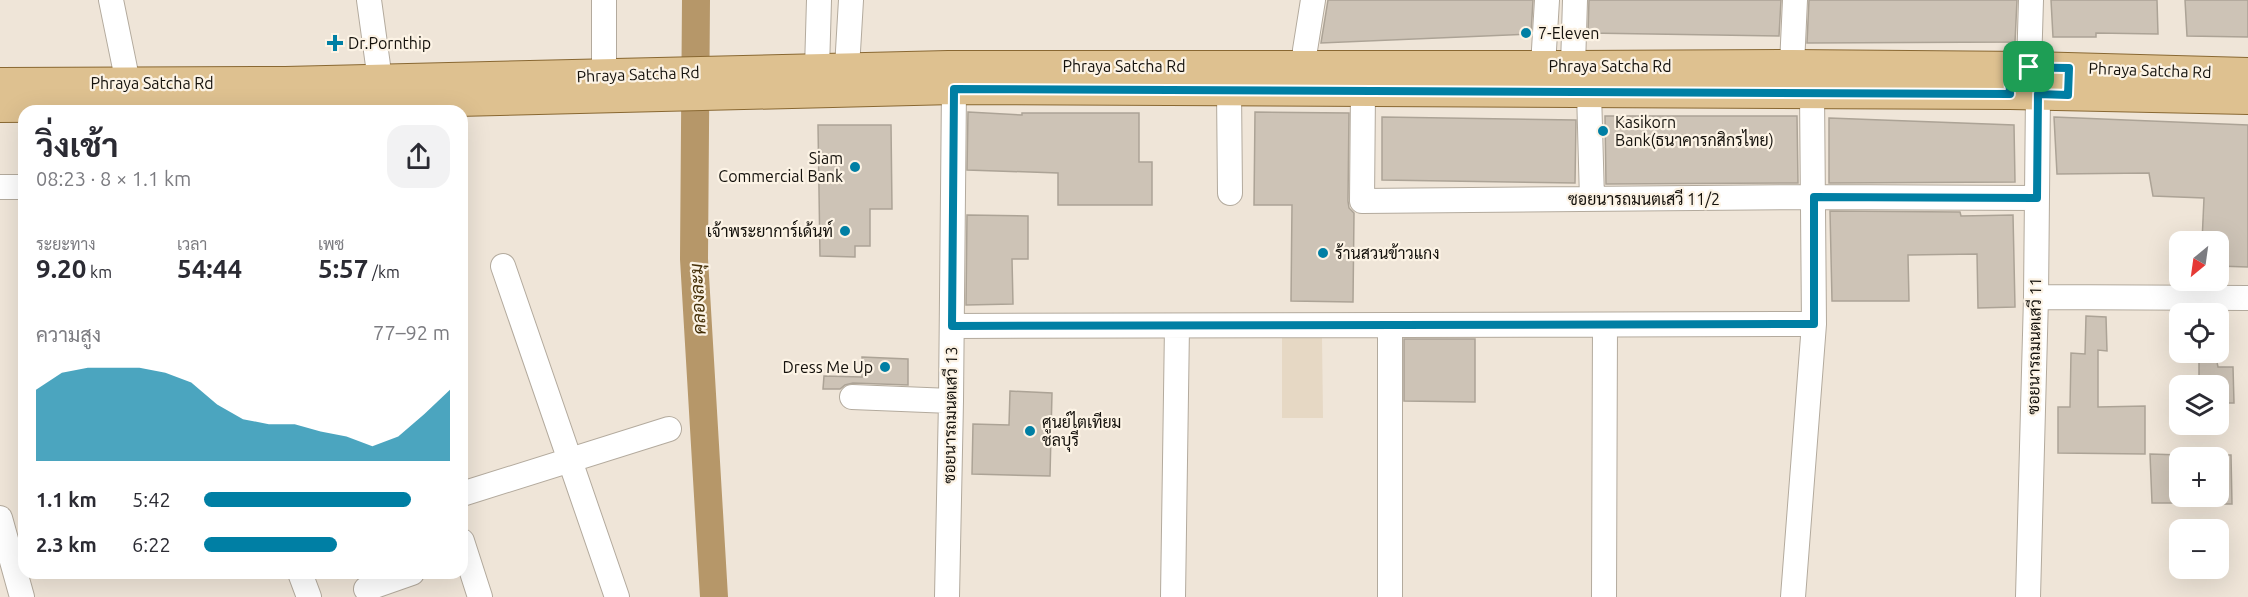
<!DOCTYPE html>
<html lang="th">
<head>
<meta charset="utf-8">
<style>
	body { margin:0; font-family:Ubuntu,Sarabun,sans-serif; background:#f2f2f3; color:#2b2b33; height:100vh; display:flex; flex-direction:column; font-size:22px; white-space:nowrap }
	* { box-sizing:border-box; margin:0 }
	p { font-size:20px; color:#7c7c81 }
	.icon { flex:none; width:33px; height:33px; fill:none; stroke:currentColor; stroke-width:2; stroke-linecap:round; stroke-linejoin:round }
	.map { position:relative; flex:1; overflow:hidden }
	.side { position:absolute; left:18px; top:105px; width:450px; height:474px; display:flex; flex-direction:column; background:#fff; border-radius:18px; box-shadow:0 6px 24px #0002 }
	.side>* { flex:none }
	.needle { width:39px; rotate:209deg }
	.tools { position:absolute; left:2169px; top:231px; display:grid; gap:12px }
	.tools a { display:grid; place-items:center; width:60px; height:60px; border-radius:12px; background:#fff; box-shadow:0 6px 24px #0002; font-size:30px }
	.pin { position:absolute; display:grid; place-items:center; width:51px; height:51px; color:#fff; margin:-26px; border-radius:12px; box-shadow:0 3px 9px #0006 }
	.round { display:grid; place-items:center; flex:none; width:63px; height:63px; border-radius:18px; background:#f2f2f3 }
	.head { display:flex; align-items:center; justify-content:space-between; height:102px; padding:0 18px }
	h1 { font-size:33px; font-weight:700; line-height:45px }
	.stats { display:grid; grid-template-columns:repeat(3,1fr); gap:9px; height:102px; padding:6px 18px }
	.stats div { display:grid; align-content:center }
	.stats b { font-size:26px; font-weight:700 }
	.stats small { font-size:16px; font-weight:400 }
	.stats p { font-size:16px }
	.chart { height:168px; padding:12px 18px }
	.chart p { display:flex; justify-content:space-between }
	.chart svg { width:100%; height:108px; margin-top:6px; fill:#007fa4; opacity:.7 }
	ul { padding:0 18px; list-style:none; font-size:20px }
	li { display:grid; grid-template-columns:96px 72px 1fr; align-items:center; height:45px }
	li i { height:15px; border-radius:8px; background:#007fa4 }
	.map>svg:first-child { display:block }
	.built { fill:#e6d8c4 }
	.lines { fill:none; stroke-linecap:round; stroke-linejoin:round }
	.river { stroke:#b69769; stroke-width:28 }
	.building { fill:#cdc3b6; stroke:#aca396; stroke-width:1.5 }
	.minor-casing { stroke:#b3aa9d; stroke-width:26 }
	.major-casing { stroke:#896832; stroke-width:32 }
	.minor { stroke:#fff; stroke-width:24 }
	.major { stroke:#dec190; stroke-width:30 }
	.route-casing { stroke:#fff; stroke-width:12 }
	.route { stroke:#007fa4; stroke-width:8 }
	.poi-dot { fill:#007fa4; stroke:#fcf3e5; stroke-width:2 }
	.labels { text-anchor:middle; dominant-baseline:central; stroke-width:4.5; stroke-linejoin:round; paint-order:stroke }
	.poi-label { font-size:16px; fill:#14110c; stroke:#fcf3e5; text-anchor:start }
	.street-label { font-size:16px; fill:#14110c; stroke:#fcf3e5 }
	.water-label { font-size:18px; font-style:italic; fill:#463008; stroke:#fcf3e5 }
</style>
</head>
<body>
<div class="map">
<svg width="2248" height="597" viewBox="0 0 2248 597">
	<rect width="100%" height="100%" fill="#efe5d8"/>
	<path class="built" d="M 1282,336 L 1322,336 L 1323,418 L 1282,418 Z"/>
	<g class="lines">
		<path class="river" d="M 696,0 L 694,259 L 714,597"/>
	</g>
	<path class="building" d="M 1328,0 L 1533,0 L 1531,34 L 1321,43 Z
		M 1589,0 L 1781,0 L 1779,36 L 1588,33 Z
		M 1809,0 L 2017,0 L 2015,42 L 1807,43 Z
		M 2051,0 L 2157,0 L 2158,34 L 2096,33 L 2096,37 L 2053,37 Z
		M 2185,0 L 2248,0 L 2248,37 L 2187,36 Z
		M 968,112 L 1022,115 L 1022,113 L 1139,113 L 1139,162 L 1152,162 L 1152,205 L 1058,205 L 1058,173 L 967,170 Z
		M 1255,112 L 1349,113 L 1348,201 L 1349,208 L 1354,213 L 1353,302 L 1291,301 L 1292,205 L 1254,205 Z
		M 1605,116 L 1797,116 L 1798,183 L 1606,184 Z
		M 1382,117 L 1576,120 L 1575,183 L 1382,180 Z
		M 2054,117 L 2248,125 L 2248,267 L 2218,266 L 2218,242 L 2202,242 L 2204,198 L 2153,196 L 2149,173 L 2057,174 Z
		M 1829,118 L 2014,125 L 2015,182 L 1829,183 Z
		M 818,125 L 891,125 L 892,209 L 870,209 L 870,246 L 855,246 L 855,257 L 820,256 Z
		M 1830,211 L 1960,212 L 1961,216 L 2013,215 L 2015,307 L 1978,308 L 1977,254 L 1908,255 L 1909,301 L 1832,301 Z
		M 967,215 L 1028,216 L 1028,259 L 1012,259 L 1013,304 L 966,305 Z
		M 2086,316 L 2106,317 L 2107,351 L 2098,350 L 2098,407 L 2145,406 L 2145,454 L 2058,453 L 2058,407 L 2070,407 L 2071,353 L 2085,354 Z
		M 1404,339 L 1475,339 L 1475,402 L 1404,401 Z
		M 2199,352 L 2215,352 L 2218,367 L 2233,367 L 2234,403 L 2218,403 L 2218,386 L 2199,386 Z
		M 862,357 L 908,359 L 908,385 L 853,383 L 845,385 L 840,389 L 823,389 L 824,376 L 862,377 Z
		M 1010,391 L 1052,393 L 1050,476 L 972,474 L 973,424 L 1009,425 Z
		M 2150,454 L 2180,455 L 2180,503 L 2152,503 Z
		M 2218,455 L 2231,455 L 2232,504 L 2218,504 Z"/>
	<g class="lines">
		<g class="minor-casing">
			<path id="minor" d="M 111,0 L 128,83
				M 369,0 L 380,80
				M 604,0 L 604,75
				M 1792,65 L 1795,0
				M 1304,66 L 1305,50 L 1313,0
				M 1543,66 L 1547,0
				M 1573,66 L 1575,0
				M 2029,67 L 2031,0
				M 847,68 L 851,0
				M 817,69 L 819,0
				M 1229,91 L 1230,193
				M 1363,91 L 1362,201 L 1814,197 L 2037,198
				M 1589,92 L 1592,199
				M 0,187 L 24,187
				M 503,266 L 617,597
				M 2036,297 L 2248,298
				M 1390,325 L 1390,597
				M 952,326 L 1814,324
				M 852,397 L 951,401
				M 462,494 L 669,429
				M 0,518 L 22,597
				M 462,541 L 480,597
				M 300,573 L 309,597
				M 366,589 L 412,573
				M 947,597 L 951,401 L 954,89
				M 1173,597 L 1177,326
				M 1604,597 L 1605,325
				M 1793,597 L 1814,324 L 1812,93
				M 2028,597 L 2036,297 L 2038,94"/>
		</g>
		<g class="major-casing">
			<path id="major" d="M 0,83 L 285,82 L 948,66 L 1573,66 L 1792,65 L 2029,67 L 2248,73
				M 0,107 L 291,105 L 954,89 L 2010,94 L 2248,99"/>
		</g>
		<use href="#minor" class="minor"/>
		<use href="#major" class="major"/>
	</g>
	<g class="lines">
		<g class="route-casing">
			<path id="route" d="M 2009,67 L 2069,68 L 2068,95 L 2038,94 L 2037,198 L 1814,197 L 1814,324 L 952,326 L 954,89 L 2010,94 Z"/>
		</g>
		<use href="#route" class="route"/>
	</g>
	<g class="poi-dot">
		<circle cx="1526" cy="33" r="6"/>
		<path d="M332 34h6v6h6v6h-6v6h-6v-6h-6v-6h6z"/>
		<circle cx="1603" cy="131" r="6"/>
		<circle cx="855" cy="167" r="6"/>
		<circle cx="845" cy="231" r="6"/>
		<circle cx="1323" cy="253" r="6"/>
		<circle cx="885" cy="367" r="6"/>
		<circle cx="1030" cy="431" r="6"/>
	</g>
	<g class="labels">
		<g class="poi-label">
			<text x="1538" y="33">7-Eleven</text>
			<text x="348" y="43">Dr.Pornthip</text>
			<text x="1615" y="122">Kasikorn<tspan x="1615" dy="18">Bank(ธนาคารกสิกรไทย)</tspan></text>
			<text x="843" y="158" text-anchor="end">Siam<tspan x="843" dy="18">Commercial Bank</tspan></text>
			<text x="833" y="231" text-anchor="end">เจ้าพระยาการ์เด้นท์</text>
			<text x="1335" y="253">ร้านสวนข้าวแกง</text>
			<text x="873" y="367" text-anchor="end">Dress Me Up</text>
			<text x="1042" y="422">ศูนย์ไตเทียม<tspan x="1042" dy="18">ชลบุรี</tspan></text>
		</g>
		<g class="street-label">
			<text x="1124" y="66">Phraya Satcha Rd</text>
			<text x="1610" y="66">Phraya Satcha Rd</text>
			<text transform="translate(2150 70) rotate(2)">Phraya Satcha Rd</text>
			<text transform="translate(638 74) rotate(-2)">Phraya Satcha Rd</text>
			<text x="152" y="83">Phraya Satcha Rd</text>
			<text x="1644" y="199">ซอยนารถมนตเสวี 11/2</text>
			<text transform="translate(2034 346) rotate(-89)">ซอยนารถมนตเสวี 11</text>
			<text transform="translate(950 415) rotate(-89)">ซอยนารถมนตเสวี 13</text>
		</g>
		<g class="water-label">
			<text transform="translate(697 299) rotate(-93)">คลองละมุ</text>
		</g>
	</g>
</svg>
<div class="tools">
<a><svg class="needle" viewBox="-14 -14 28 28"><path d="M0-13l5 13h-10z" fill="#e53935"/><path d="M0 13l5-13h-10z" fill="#7c7c81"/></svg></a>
<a><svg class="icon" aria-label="locate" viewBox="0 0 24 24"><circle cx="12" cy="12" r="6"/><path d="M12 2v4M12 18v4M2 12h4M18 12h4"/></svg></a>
<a><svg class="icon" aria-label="layers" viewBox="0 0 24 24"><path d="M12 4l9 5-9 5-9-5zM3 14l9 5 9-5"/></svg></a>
<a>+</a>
<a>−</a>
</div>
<div class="pin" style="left:2029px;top:67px;background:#1e9e55"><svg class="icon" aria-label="arrive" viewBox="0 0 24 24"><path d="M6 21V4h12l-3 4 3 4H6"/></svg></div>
<section class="side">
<div class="head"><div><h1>วิ่งเช้า</h1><p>08:23 · 8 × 1.1 km</p></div><a class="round"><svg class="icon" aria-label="share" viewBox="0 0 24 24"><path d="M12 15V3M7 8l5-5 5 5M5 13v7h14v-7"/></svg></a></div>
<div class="stats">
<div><p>ระยะทาง</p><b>9.20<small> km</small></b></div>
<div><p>เวลา</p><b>54:44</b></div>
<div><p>เพซ</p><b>5:57<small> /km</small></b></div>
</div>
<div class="chart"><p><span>ความสูง</span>77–92 m</p>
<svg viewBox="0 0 160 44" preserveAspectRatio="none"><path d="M0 44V15L10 8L20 6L30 6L40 6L50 8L60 12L70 21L80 27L90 29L100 29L110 32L120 34L130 38L140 34L150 25L160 15V44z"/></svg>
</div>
<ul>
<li><b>1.1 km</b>5:42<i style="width:84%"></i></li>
<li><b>2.3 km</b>6:22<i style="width:54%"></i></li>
</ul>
</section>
</div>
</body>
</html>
